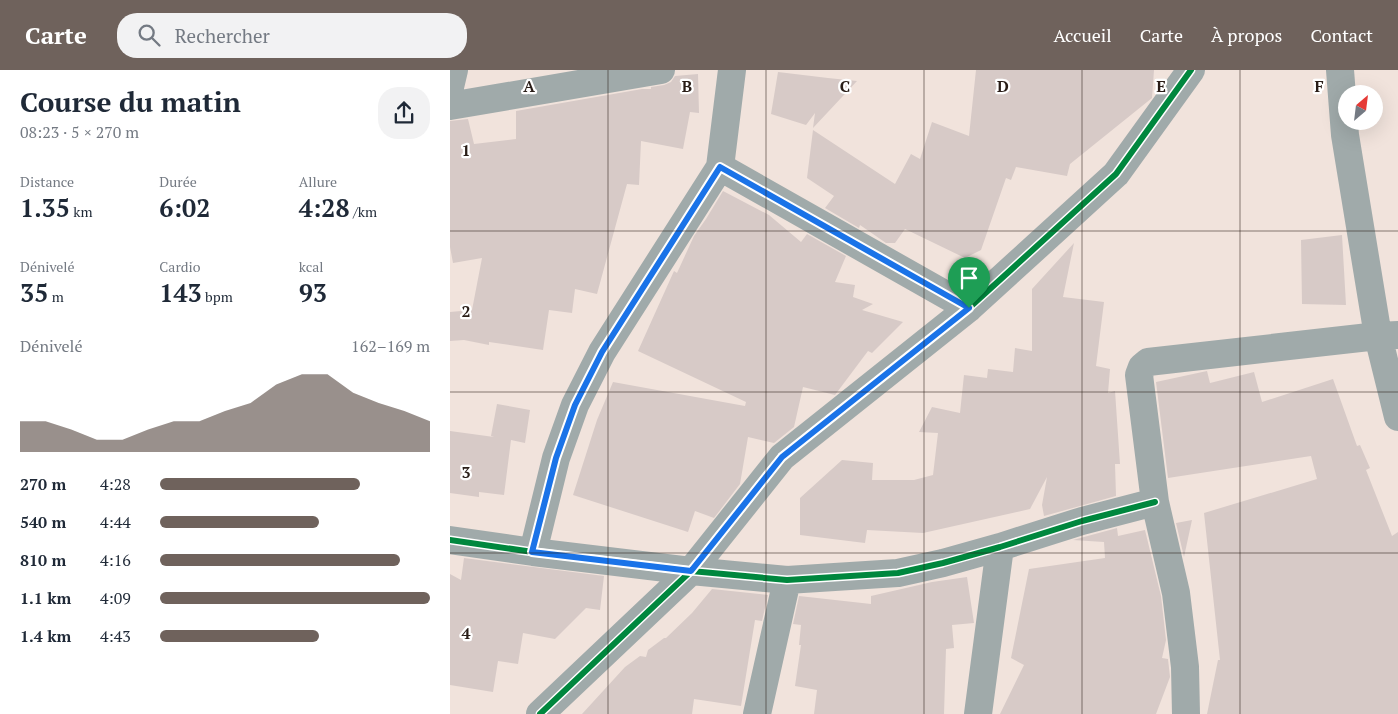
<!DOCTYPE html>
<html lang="fr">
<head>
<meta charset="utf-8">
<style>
	body { margin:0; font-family:"PT Serif",serif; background:#f2f2f3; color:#1f2937; height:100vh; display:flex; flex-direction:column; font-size:19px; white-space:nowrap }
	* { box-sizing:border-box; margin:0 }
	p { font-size:16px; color:#747a83 }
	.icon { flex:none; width:28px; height:28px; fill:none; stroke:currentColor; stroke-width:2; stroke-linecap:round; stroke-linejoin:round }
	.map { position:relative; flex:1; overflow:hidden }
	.details { display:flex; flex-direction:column; background:#fff; width:450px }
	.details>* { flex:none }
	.needle { width:32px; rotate:28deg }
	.buttons { position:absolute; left:888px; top:15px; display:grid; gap:10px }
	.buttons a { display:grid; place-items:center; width:45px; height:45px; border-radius:50%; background:#fff; box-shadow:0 5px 20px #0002; font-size:25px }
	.pin { position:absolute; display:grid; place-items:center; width:42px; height:42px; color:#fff; margin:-51px -21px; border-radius:50% 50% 50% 0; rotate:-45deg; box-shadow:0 0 5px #0007 }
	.pin .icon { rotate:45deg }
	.round { display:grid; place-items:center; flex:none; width:52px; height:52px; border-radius:20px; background:#f2f2f3 }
	.overview { display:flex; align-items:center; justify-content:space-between; height:85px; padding:0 20px }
	h1 { font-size:28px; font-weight:700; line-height:38px }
	.metrics { display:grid; grid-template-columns:repeat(3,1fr); gap:8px; height:85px; padding:5px 20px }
	.metrics div { display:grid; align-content:center }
	.metrics b { font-size:25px; font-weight:700 }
	.metrics small { font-size:14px; font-weight:400 }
	.metrics p { font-size:14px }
	.chart { height:140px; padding:10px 20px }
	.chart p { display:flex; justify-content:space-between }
	.chart svg { width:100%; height:90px; margin-top:5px; fill:#6f625c; opacity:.7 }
	ul { padding:0 20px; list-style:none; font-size:16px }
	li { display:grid; grid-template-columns:80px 60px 1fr; align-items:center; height:38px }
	li i { height:12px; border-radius:6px; background:#6f625c }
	header { display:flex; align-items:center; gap:30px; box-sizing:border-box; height:70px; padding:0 25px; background:#6f625c; color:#fff }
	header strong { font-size:24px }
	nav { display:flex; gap:28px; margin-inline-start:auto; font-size:18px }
	.search { width:350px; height:45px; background:#f2f2f3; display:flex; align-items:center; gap:12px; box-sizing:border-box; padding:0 18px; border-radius:20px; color:#747a83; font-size:19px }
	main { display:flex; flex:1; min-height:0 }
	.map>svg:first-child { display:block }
	.building { fill:#d7cac7 }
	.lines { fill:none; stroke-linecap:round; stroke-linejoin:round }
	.minor { stroke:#a0aaaa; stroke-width:28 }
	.cycleway-casing { stroke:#fff; stroke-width:9 }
	.cycleway { stroke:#00873e; stroke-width:6 }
	.route-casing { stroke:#fff; stroke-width:10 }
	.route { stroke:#1a73e8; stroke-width:6 }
	.grid { fill:none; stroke:#291d17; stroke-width:1; stroke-opacity:0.55 }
	.grid-label { font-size:16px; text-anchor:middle; font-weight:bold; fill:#291d17; stroke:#fff; stroke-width:4.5; stroke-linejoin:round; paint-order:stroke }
</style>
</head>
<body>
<header>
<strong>Carte</strong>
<div class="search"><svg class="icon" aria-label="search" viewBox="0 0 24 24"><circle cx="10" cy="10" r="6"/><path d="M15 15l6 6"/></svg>Rechercher</div>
<nav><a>Accueil</a><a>Carte</a><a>À propos</a><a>Contact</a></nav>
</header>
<main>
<section class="details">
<div class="overview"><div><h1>Course du matin</h1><p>08:23 · 5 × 270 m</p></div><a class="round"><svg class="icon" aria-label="share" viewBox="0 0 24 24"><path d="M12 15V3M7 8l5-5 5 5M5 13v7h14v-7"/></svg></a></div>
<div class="metrics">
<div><p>Distance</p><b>1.35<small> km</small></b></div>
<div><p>Durée</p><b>6:02</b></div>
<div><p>Allure</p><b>4:28<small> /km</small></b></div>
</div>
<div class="metrics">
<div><p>Dénivelé</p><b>35<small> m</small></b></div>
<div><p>Cardio</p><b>143<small> bpm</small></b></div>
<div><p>kcal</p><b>93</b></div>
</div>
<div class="chart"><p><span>Dénivelé</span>162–169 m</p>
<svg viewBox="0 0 160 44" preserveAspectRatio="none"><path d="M0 44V29L10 29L20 33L30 38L40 38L50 33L60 29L70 29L80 24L90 20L100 11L110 6L120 6L130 15L140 20L150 24L160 29V44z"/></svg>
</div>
<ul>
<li><b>270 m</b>4:28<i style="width:74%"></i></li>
<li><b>540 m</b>4:44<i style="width:59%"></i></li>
<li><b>810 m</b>4:16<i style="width:89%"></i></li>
<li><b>1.1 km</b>4:09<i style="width:100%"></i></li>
<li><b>1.4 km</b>4:43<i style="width:59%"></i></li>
</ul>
</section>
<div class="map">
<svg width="948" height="644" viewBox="0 0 948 644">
	<rect width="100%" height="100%" fill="#f1e3dc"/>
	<path class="building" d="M 526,0 L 704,0 L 702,28 L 620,94 L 617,106 L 566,97 L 561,110 L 556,108 L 531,180 L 515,188 L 455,159 L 445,173 L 436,173 L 410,155 L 409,158 L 375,138 L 384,126 L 357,108 L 363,60 L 445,114 L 461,84 L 470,89 L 482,52 L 519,66 Z
		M 328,2 L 378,8 L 407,11 L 363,58 L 365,43 L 356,55 L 321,44 Z
		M 248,4 L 249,43 L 240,42 L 233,79 L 191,71 L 189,115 L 177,114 L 147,224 L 125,219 L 122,243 L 99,240 L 93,280 L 39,272 L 39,275 L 14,270 L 0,271 L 0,242 L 22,240 L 32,188 L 3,193 L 0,177 L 0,51 L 18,49 L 24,74 L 66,69 L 66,41 L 192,19 L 201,19 L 201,17 L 214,15 L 221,12 L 225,6 Z
		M 273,121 L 319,145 L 351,172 L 357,164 L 396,186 L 385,212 L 405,215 L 403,227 L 423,234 L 412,240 L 453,252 L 422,283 L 418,281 L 385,325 L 353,317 L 344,357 L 324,373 L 298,367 L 290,414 L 264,448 L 245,441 L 238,462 L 123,425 L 147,350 L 163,312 L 295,336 L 296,332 L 188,281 L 224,201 L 227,203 L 244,166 L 256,149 Z
		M 892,165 L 896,235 L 852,234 L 851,170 Z
		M 624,173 L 613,227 L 654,232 L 646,296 L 660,299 L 658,323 L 665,321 L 670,394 L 665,394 L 666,426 L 594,446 L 592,435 L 597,407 L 580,439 L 473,463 L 417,460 L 415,473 L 350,465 L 350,428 L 392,390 L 423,393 L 422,410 L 464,410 L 483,405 L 488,363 L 469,362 L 482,337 L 510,343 L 514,305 L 537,308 L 538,299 L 563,302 L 565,278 L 582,281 L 582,219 Z
		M 757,301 L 760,313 L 804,302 L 812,332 L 883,309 L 907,376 L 910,375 L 920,398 L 916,400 L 942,466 L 948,462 L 948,644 L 757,644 L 768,590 L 770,590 L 754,443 L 867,409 L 861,386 L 718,408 L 706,312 Z
		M 47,334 L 80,340 L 75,373 L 61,370 L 54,425 L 29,422 L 29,427 L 0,423 L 0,361 L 44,367 L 41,366 Z
		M 742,450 L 734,487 L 726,453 Z
		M 667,458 L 668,466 L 695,460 L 711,526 L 716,570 L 712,588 L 718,589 L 720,607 L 706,644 L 550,644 L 574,595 L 561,588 L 579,499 L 655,488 L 654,472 L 623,470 Z
		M 14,488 L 154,506 L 150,540 L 136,538 L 105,569 L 73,563 L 68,594 L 48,591 L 43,622 L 0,615 L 0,504 L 11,510 Z
		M 517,507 L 524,553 L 502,555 L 504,578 L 496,579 L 494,644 L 364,644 L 367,620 L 345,616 L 351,575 L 349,575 L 351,555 L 343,554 L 349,526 L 421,534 L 421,526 L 482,512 Z
		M 262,519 L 318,525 L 312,551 L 305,550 L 291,636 L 244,629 L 242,644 L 132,644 L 175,597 L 190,586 L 196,587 L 198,580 L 214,568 L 216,568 L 242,543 Z"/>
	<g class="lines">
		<path class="minor" d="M 890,0 L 895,65 L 928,266 L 948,347
			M 0,17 L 4,0
			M 0,36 L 211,0
			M 270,97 L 519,238
			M 0,470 L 83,482 L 241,501 L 337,510 L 448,503 L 493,493 L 550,477 L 632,451 L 705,432
			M 83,482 L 106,388 L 125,335 L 152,282 L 270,97 L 282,0
			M 90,644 L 241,501 L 332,387 L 519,238 L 666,104 L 741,0
			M 307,644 L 337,510
			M 528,644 L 550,477
			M 736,644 L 735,597 L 726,523 L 705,432 L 689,305 L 692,297 L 698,292 L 928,266 L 948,265"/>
		<g class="cycleway-casing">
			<path id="cycleway" d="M 0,470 L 83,482 L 241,501 L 337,510 L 448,503 L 493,493 L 550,477 L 632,451 L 705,432
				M 90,644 L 241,501 L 332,387 L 519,238 L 666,104 L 741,0"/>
		</g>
		<use href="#cycleway" class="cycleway"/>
	</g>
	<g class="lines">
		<g class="route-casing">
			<path id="route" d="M 270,97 L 519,238 L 332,387 L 241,501 L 82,482 L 106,388 L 125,335 L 152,282 Z"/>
		</g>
		<use href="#route" class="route"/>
	</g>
	<path class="grid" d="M 158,0 L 158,644M 316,0 L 316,644M 474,0 L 474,644M 632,0 L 632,644M 790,0 L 790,644M 0,161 L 948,161M 0,322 L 948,322M 0,483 L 948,483"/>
	<g class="grid-label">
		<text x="79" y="22">A</text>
		<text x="237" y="22">B</text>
		<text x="395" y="22">C</text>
		<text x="553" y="22">D</text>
		<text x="711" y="22">E</text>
		<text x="869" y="22">F</text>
		<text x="16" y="86">1</text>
		<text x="16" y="247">2</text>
		<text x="16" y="408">3</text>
		<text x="16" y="569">4</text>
	</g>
</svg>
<div class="buttons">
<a><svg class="needle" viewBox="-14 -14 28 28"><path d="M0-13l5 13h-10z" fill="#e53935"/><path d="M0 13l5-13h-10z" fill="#747a83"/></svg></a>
</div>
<div class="pin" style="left:519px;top:238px;background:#1e9e55"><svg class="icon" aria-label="arrive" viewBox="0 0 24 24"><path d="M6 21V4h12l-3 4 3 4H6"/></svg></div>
</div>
</main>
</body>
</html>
